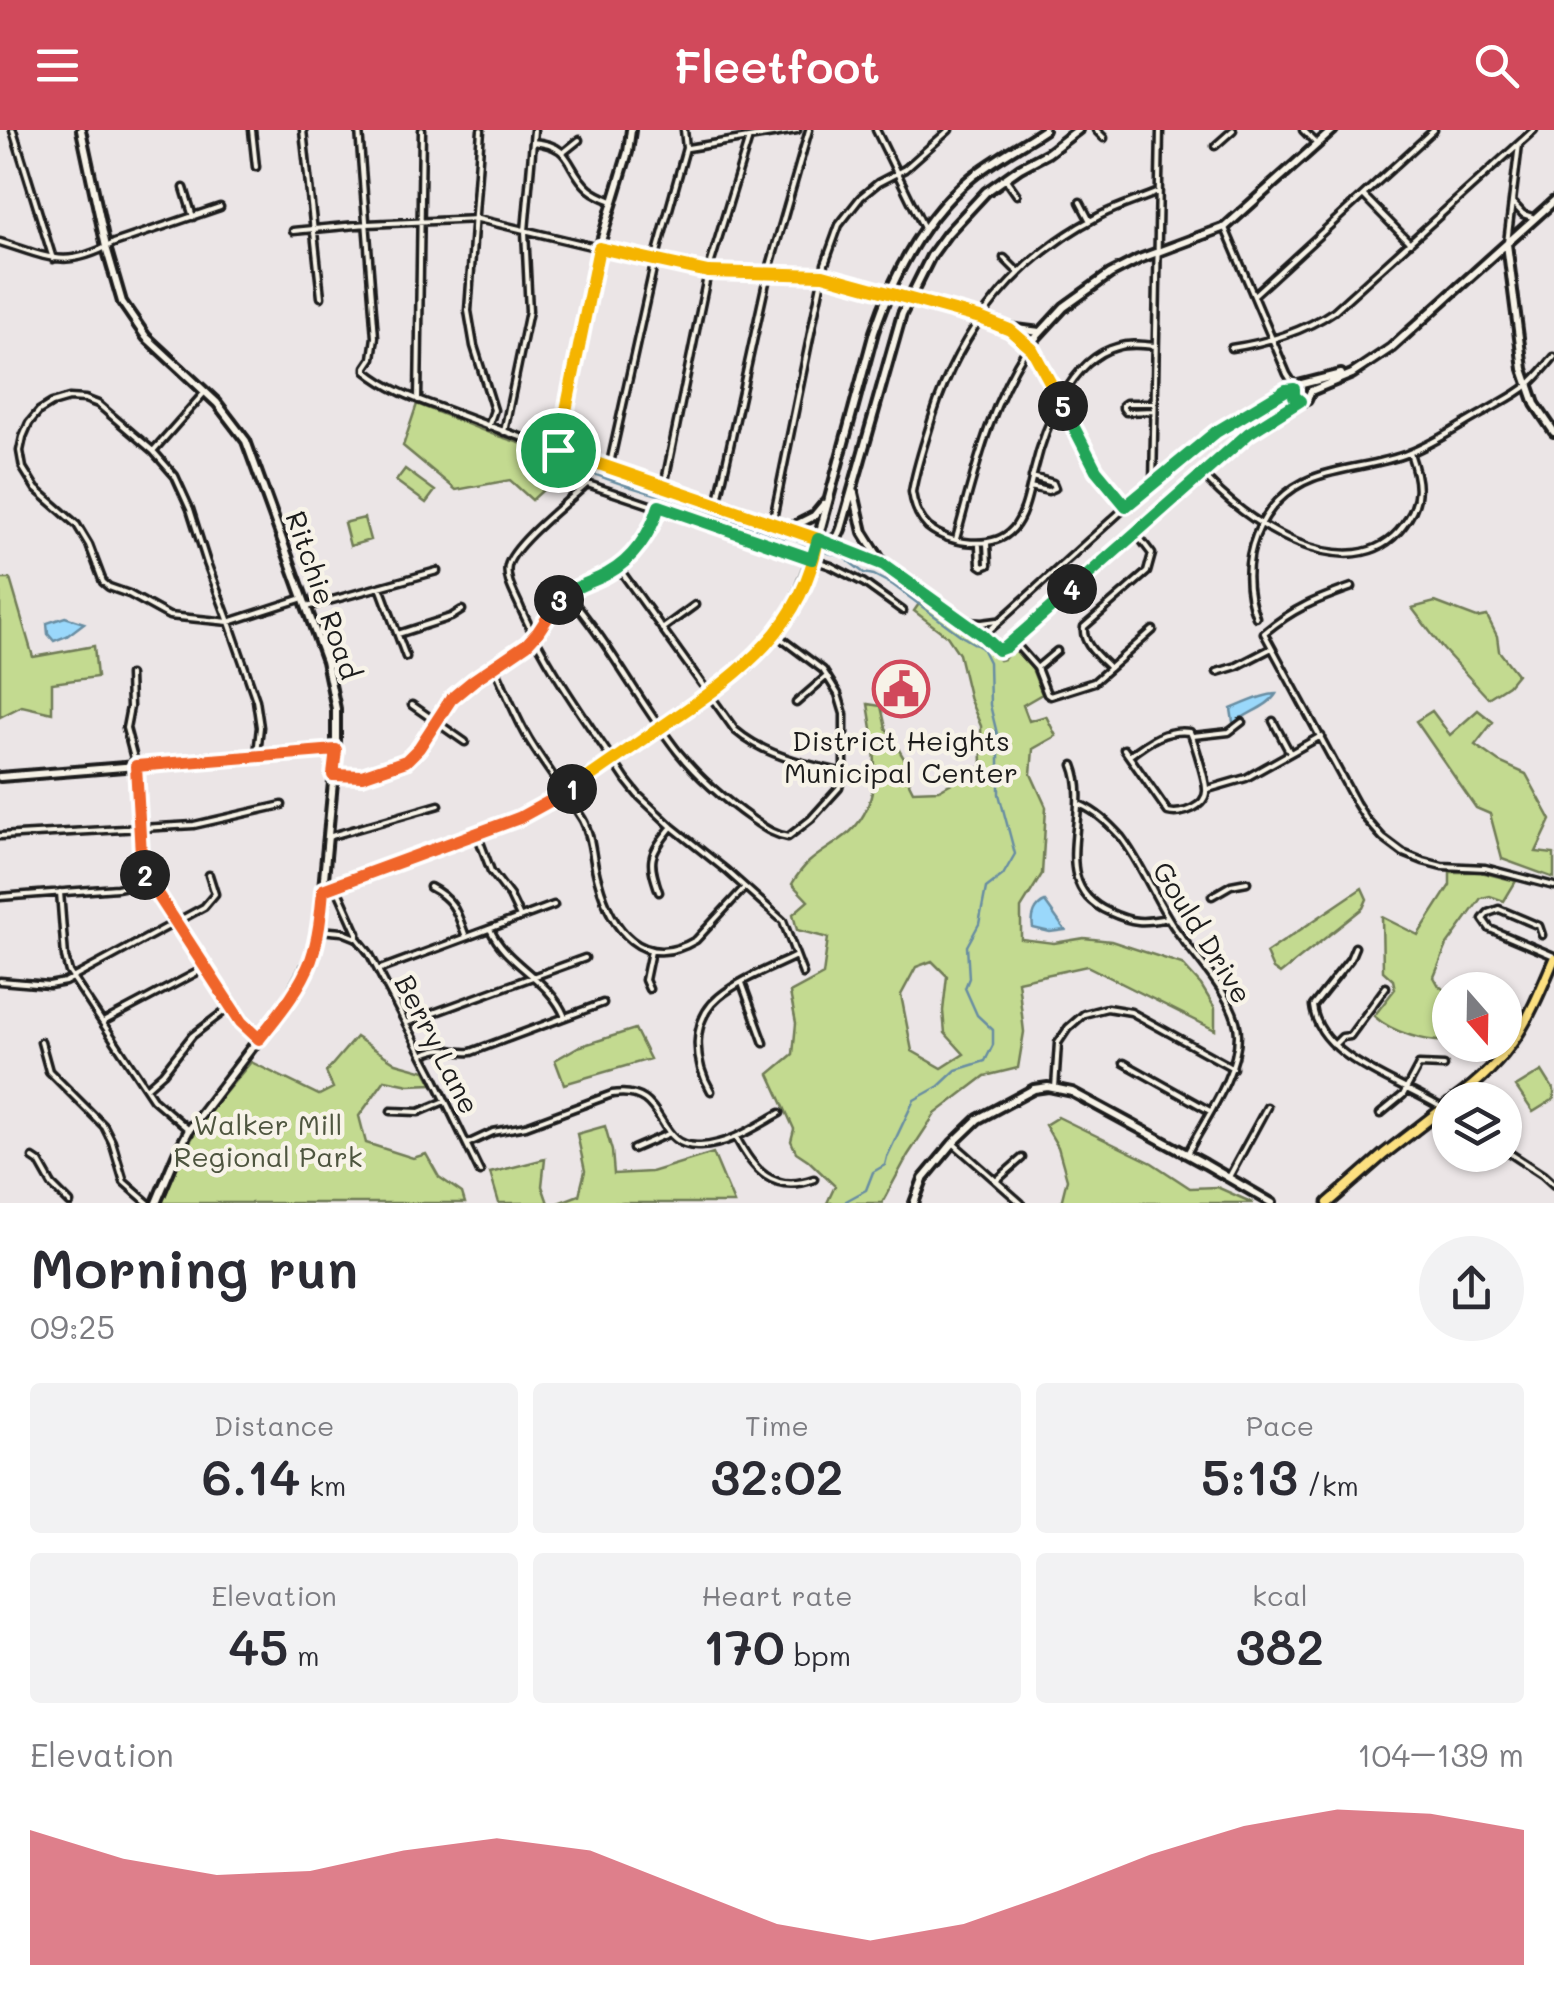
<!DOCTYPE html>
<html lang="en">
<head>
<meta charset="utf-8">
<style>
	body { margin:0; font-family:Mali,sans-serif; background:#f2f2f3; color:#2b2b33; height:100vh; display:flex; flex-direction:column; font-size:38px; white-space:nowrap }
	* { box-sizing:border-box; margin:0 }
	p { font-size:32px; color:#7c7c81 }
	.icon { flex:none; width:55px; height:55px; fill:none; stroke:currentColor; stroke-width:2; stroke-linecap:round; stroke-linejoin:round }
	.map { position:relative; height:1073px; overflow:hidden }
	.sheet { display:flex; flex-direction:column; background:#fff; flex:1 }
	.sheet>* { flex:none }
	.needle { width:65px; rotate:160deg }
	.controls { position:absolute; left:1432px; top:842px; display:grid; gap:20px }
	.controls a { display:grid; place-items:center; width:90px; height:90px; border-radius:50%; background:#fff; box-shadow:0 2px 8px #0004; font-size:50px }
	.pin { position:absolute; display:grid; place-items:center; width:85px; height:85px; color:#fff; margin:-42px; border:5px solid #fff; border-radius:50%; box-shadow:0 2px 10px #0007 }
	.km { position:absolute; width:50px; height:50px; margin:-25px; border-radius:50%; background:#222; color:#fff; font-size:28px; line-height:50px; text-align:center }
	.round { display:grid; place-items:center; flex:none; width:105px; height:105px; border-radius:52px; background:#f2f2f3 }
	.head { display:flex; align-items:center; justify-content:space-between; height:170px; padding:0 30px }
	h1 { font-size:55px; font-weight:600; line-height:75px }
	.figures { display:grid; grid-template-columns:repeat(3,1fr); gap:15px; height:170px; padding:10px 30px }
	.figures div { display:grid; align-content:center; border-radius:10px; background:#f2f2f3; text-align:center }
	.figures b { font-size:50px; font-weight:600 }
	.figures small { font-size:28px; font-weight:400 }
	.figures p { font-size:28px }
	.chart { height:280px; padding:20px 30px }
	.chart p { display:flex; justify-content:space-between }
	.chart svg { width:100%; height:180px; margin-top:10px; fill:#d1495b; opacity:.7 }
	header { display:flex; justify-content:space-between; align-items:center; height:130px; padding:0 30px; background:#d1495b; color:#fff; font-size:45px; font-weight:600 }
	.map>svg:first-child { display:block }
	.green { fill:#c3da90; stroke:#707b56; stroke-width:2.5; fill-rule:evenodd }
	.water { fill:#9ad8fb; stroke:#688da2; stroke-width:2.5 }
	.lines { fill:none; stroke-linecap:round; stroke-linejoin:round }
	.stream { stroke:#688da2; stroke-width:2.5 }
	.street-casing { stroke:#1c1c1c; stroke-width:11 }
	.secondary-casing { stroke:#1c1c1c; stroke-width:14 }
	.primary-casing { stroke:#1c1c1c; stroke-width:15 }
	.street { stroke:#f7f3e8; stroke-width:4 }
	.secondary { stroke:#f7f3e8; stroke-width:6 }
	.primary { stroke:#fce080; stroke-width:8 }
	.split-1-casing { stroke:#fff; stroke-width:20 }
	.split-2-casing { stroke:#fff; stroke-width:20 }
	.split-3-casing { stroke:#fff; stroke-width:20 }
	.split-4-casing { stroke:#fff; stroke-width:20 }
	.split-5-casing { stroke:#fff; stroke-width:20 }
	.split-6-casing { stroke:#fff; stroke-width:20 }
	.split-1 { stroke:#f5b400; stroke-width:12 }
	.split-2 { stroke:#f0652b; stroke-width:12 }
	.split-3 { stroke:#f0652b; stroke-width:12 }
	.split-4 { stroke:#22a559; stroke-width:12 }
	.split-5 { stroke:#22a559; stroke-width:12 }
	.split-6 { stroke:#f5b400; stroke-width:12 }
	.labels { text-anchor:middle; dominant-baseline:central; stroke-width:9; stroke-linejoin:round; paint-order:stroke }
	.street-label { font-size:28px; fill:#1c1c1c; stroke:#f7f3e8 }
	.poi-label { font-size:28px; fill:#1c1c1c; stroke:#f7f3e8 }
	.park-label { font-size:28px; fill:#4e553f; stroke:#f7f3e8 }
</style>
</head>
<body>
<header><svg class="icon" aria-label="menu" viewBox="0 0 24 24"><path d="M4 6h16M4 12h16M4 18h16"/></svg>Fleetfoot<svg class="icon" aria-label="search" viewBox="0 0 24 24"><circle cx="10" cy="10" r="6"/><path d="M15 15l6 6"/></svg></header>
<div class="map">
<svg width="1554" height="1073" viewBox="0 0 1554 1073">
	<rect width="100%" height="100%" fill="#ebe5e6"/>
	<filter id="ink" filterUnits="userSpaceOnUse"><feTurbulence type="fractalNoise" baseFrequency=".01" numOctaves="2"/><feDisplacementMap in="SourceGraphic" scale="20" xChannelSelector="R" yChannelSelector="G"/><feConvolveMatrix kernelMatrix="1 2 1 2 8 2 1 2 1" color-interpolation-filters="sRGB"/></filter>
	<g filter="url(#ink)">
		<path class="green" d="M 417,274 L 492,304 L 569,329 L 552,352 L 532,370 L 510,350 L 456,360 L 403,316 Z
			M 405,339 L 435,361 L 426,373 L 396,351 Z
			M 364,388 L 370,410 L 350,416 L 344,393 Z
			M 0,449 L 10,449 L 33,527 L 94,516 L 97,547 L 52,553 L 52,583 L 22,576 L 0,587 Z
			M 923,468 L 991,519 L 999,530 L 1004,529 L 1014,517 L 1031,536 L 1042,564 L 1023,575 L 1029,591 L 1046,586 L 1056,606 L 1033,619 L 1031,644 L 1046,677 L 1044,712 L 1042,744 L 1021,778 L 1021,809 L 1054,813 L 1084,808 L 1111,811 L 1182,834 L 1201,855 L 1215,878 L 1215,900 L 1087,836 L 1018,851 L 1024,902 L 1018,938 L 985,946 L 935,984 L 908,1025 L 882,1073 L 827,1073 L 835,1056 L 808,1030 L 796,1022 L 791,1011 L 794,999 L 769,944 L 793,924 L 796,893 L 790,863 L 823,845 L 828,808 L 797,800 L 793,784 L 808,771 L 792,754 C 809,724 827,722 850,702 C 885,670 875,615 868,574 L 881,576 L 886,598 L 912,642 L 909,653 L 913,661 L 939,660 L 982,636 L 981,596 L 970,570 L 959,524 L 947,506 L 914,481 ZM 932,831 L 947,846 L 943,881 L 945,903 L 964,924 L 942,938 L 912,921 L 901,865 L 916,837 Z
			M 1435,472 L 1477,488 L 1487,486 L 1497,506 L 1499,521 L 1517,544 L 1508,555 L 1488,568 L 1443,519 L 1412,478 Z
			M 1478,580 L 1493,592 L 1475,615 L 1499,632 L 1526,644 L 1551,690 L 1536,722 L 1554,724 L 1554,748 L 1502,729 L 1490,684 L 1476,678 L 1416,591 L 1432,581 L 1450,605 Z
			M 1450,742 L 1480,742 L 1516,751 L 1504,771 L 1490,766 L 1481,768 L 1447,815 L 1434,847 L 1439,856 L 1450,864 L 1450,911 C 1427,913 1391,902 1374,886 L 1395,859 L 1393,850 L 1383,841 L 1382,787 L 1418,805 L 1450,755 Z
			M 1362,758 L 1367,769 L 1363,778 L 1280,844 L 1273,839 L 1266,823 Z
			M 635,899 L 650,929 L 564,954 L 555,930 L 578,917 Z
			M 356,907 L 396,933 L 425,941 L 432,954 L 409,955 L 385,950 L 359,986 L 366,1013 L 413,1028 L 426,1024 L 439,1047 L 462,1063 L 465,1073 L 162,1073 L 185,1019 L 209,982 L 251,932 L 319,965 L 333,958 L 326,942 Z
			M 1542,941 L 1554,960 L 1554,969 L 1533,982 L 1516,957 Z
			M 1058,987 L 1152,1033 L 1190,1058 L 1217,1057 L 1253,1073 L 1061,1073 L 1067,1049 L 1058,1017 L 1045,995 Z
			M 605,996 L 612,1021 L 614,1044 L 651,1042 L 713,1023 L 734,1073 L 558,1073 L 579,1065 L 585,1041 L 577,1004 Z
			M 545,1029 L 542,1056 L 548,1073 L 499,1073 L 490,1043 Z"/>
		<path class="water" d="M 65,487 L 84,493 L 67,506 L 54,511 L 48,504 L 47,493 Z
			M 1276,564 C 1268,577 1248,582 1235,593 L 1233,592 L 1231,579 C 1243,574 1264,564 1276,564 Z
			M 1045,772 L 1065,800 L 1050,802 L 1033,798 C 1031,787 1035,776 1045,772 Z"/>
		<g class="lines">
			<path class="stream" d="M 571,334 C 605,350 642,361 678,370 C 687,372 692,376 701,378 L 782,409 L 789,407 L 809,416
				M 822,421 L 843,427 L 864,443 L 874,445 L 893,455 L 963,507 L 982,518 L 989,532 L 990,575 L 999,612 L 999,664 L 1015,724 L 1003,745 L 986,758 L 979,794 L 967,816 L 969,848 L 965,858 L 977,885 L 993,900 L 993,915 L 985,931 L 956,940 L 939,956 L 914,970 L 887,1027 L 885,1035 L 873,1042 L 866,1060 L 846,1071 L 846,1073"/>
			<g class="street-casing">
				<path id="street" d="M 13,0 L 53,129
					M 252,0 L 256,37
					M 303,0 L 321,167
					M 359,0 L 375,207 L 372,228 L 366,237 L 366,241 C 389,260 416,269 444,279 C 481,293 518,307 556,319
					M 481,0 L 468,181 L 474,216 L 494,280 L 488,297
					M 876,0 L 924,98
					M 1096,0 L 1104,8
					M 1303,0 L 1317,14
					M 533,12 C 575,16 564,37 589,59 C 596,65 604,68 612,71
					M 1215,16 L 1233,0
					M 688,18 L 797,0
					M 564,22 L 579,10
					M 1005,48 L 1017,65
					M 184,58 L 193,87
					M 1364,66 L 1410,113
					M 1080,72 L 1090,91
					M 1513,73 L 1523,84 L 1532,87
					M 1225,98 L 1287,244 L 1296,258
					M 293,101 L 367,94 L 478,89 L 599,118
					M 0,112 C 49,127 64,140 114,113 L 220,77
					M 1507,113 L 1519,14
					M 1004,128 L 1019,143
					M 1254,165 L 1434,0
					M 1155,216 C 1142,215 1129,213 1117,217 C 1070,229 1044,299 1034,341 C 1029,359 1026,384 1013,399 C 993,421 949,414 928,397 C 918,387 914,376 912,362 C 916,337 925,312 932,288 C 960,199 1017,127 1101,85 C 1119,76 1139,70 1158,62
					M 1231,218 C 1266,213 1305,201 1334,181 L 1534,0
					M 418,270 L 422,0
					M 1154,281 L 1126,282 L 1123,278 L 1123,275 L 1126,273 L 1154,273
					M 504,302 L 529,181 L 525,101 L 534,0
					M 153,321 L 205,262
					M 609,338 L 655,130 L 686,18 L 684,0
					M 1202,343 C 1241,391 1352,464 1403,396 C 1423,371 1420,352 1410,323
					M 561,345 L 831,436 L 864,453 L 903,481
					M 588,353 C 570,370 513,414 508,436 C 505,450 516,466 521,479 C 549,541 589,594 626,650 L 638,665 L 672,697 L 727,741 L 783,791 L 803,844
					M 1153,355 L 1160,0
					M 664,356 L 708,142 L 749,8
					M 1030,357 L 1048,361 L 1055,358 L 1053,353 L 1032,347
					M 717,375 L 768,143 L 809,0
					M 772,394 L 825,134 L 839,95 L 861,67 L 878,53 L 905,39 L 949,0
					M 956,409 C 975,340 989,276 1029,215 L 1036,224 L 1090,329 L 1125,375
					M 979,416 L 980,435 L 983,437 L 988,435 L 987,413
					M 618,437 L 735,600 C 765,626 806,634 844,643
					M 380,457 L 406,527
					M 1352,457 C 1315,470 1294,478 1264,503 L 1356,673 L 1366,689 L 1383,708 L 1403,723 L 1423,731 L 1442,736 L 1485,738 L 1554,756
					M 566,463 C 609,512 638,571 678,622 C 699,648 726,671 753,690 C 765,698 774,705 788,707 L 811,689 L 839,658 L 844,638 L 844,584 L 838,564 L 823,540 L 775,504
					M 307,477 L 437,441
					M 1256,487 C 1235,434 1258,369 1313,348 C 1344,336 1378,336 1409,323 C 1435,313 1459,296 1483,283 C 1497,274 1515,266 1528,255 C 1538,247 1546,236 1554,227
					M 967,492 L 982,493 L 997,491
					M 662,499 L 695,475
					M 398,504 L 451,487 L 462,480
					M 983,506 L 1127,376 L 1212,306 L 1286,260 L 1294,259
					M 1013,511 L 1037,538 L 1047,564 L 1050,566 L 1094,552 L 1153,500
					M 494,536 C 506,561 516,589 531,613 C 547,639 567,664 583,690 C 593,708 592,731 598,750 C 611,799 642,842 696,810 L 745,757
					M 1038,537 L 1057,521
					M 1110,538 C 1099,527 1082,514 1084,497 L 1147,442 L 1152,424 L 1136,403
					M 1217,542 L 1237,536 L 1272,518
					M 129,545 L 130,577 L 126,598 L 136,636 L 141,724 L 146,747 L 237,887 L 259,909
					M 796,573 L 827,546
					M 412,575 L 465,612
					M 1273,591 L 1290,623
					M 1193,606 L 1229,602 L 1242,592
					M 1124,619 L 1168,682 C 1181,686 1208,676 1206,659 C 1206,650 1194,610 1190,602 C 1165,599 1149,611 1129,626
					M 257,624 L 260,597 L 256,570 L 229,492 L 207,433 L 190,379 L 175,346 L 153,321 L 98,274 L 85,269 L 69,268 L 52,273 L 39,281 L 29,293 L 23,307 L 20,321 L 23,338 L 36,359 L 77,395 L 89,415 L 103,452 L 109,457 L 129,464 L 169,486 L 229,492 L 303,468
					M 1073,635 C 1093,684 1045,754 1109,782 C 1133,793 1143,793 1168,788
					M 333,645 C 357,647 386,645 407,630 C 428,615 435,587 451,568 C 472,545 503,535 526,515 C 542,501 547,480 562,466 C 573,456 590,452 603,446 C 631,434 651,404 659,376
					M 1208,659 L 1246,648 L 1321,606
					M 1079,674 C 1097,682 1108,693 1121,707 C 1141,733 1154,766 1172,794 C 1191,824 1238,868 1238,905 C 1238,945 1205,989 1187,1024
					M 477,704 L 491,741 L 510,766 L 520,787
					M 0,706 L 194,695 L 282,675
					M 328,707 L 439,675
					M 430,757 C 455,770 457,783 466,807
					M 60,762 L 65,827 L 69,842 L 153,969 L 189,1000
					M 659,762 C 648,731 649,725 670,699
					M 339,763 L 357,803 L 357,808 L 369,823 L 433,945 L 480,1042
					M 1212,766 L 1231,755 L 1247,752
					M 0,767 L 117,758 L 148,752
					M 490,799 C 506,835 549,848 565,887
					M 319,800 L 342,802 L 357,808
					M 1542,805 L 1539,796 L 1499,779 L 1488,783 L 1483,789 L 1490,799 L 1554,826
					M 1355,817 L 1350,829 L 1313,876 C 1319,931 1409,954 1450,983
					M 378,840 L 554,775
					M 0,851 L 49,855 L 65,852 L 204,777 L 215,764 L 209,745
					M 742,853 L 764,913
					M 649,859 L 645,850 L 651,821
					M 105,891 L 207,837
					M 406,893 L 585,828
					M 41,912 L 49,941 L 104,996 L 112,1012 L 124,1052 L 148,1073
					M 1334,915 L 1342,907 L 1350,906 L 1386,857
					M 424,924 C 450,913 448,924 471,922 L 603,873
					M 1124,933 L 1210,981
					M 146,958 L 163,943 L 192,906 L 231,876
					M 1055,958 L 1058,913 L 1068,898 L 1084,884 L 1107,878 L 1131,882 L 1233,938
					M 711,961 C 694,932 690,891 719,867 C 741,849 771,838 796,826
					M 391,981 L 419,982 L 445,971
					M 1380,984 L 1403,965 L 1419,935 L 1444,936
					M 736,1007 C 753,1040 773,1064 814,1049
					M 953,1013 L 1021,1073
					M 467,1014 L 493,1002 L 526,996 L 612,964 C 670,955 652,1019 700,1016 C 729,1015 755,997 780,983
					M 633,1019 L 668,1004
					M 1505,1020 L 1543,1045 L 1554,1055
					M 33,1028 L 39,1032 L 52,1055 L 70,1073
					M 1229,1047 L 1267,977
					M 997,1050 L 1022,1028"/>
			</g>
			<g class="secondary-casing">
				<path id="secondary" d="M 81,0 L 106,117 L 122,172 L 146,207 L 217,273 L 246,311 L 326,531 L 336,579 L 336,620 L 323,759 L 319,800 L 312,826 L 286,873 L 189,1000 L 177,1023 L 156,1073
					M 631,0 L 628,22 L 599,118 L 557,319 L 871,429 L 883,435 L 983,506 L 998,520 L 1004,519 L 1013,511 L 1228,320 C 1250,301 1279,275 1307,270 L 1311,261
					M 1507,114 L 1523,239 L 1535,274 L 1554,302
					M 599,118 L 708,142 L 823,145 L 980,188 L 1007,198 L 1029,215 L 1064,177 L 1110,144 L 1139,129 L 1225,97 L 1333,0
					M 1008,198 L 1040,202
					M 1311,261 L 1352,244 L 1391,218 L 1554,71
					M 1300,271 L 1294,264 L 1294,259 L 1298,255 L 1341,244
					M 854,363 L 863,402 L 883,434
					M 790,398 L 814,386 L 824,374
					M 830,412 L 838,406 L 841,399 L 902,184 L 931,126 L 947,104 L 986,62 L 1020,38 L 1048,23 L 1078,0
					M 0,647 L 336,620
					M 323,759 L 477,704 L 540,678 L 709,565 L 748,534 L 775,504 L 795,472 L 815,420 L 874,202 C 894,143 923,87 972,47 C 995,29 1020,16 1044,0
					M 914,1073 L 923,1049 L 953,1013 L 978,989 L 1034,959 L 1048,957 L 1072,962 L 1205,1034 L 1272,1073"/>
			</g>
			<g class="primary-casing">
				<path id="primary" d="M 1454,970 C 1512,928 1527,893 1554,829
					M 1328,1073 L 1384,1024 L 1450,973"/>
			</g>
			<use href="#street" class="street"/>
			<use href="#secondary" class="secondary"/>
			<use href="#primary" class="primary"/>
		</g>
	</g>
	<g class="lines" filter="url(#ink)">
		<g class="split-1-casing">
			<path id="split-1" d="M 558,320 L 818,409 C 803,497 742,542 673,589 C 640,612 606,635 572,659"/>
		</g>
		<g class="split-2-casing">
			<path id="split-2" d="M 145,745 L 241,892 L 259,909 C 278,885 300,859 311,830 C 319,807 321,783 323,760 L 519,688 L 572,659"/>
		</g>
		<g class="split-3-casing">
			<path id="split-3" d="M 145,745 L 141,724 L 136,636 L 336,620 L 333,645 L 362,646 L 406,631 L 419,618 L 451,569 L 474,550 L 527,514 L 538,502 L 559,470"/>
		</g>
		<g class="split-4-casing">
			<path id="split-4" d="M 559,470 C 573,456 591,453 607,444 C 633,430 651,403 659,376 L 812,429 L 818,409 L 884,435 L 983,506 L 998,520 L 1006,517 L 1072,459"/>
		</g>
		<g class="split-5-casing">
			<path id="split-5" d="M 1063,276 L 1096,340 L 1126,376 L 1216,302 L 1286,260 L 1294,259 L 1294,266 L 1300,271 L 1249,303 L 1072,459"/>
		</g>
		<g class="split-6-casing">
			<path id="split-6" d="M 558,320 L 599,118 L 708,142 L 823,145 L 980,188 L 1010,200 L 1032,219 L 1063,276"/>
		</g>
		<use href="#split-1" class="split-1"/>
		<use href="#split-2" class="split-2"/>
		<use href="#split-3" class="split-3"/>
		<use href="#split-4" class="split-4"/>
		<use href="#split-5" class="split-5"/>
		<use href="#split-6" class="split-6"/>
	</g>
	<defs>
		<g id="civic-ring" transform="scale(2.875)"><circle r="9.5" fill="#f7f3e8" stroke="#d1495b" stroke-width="1.5"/><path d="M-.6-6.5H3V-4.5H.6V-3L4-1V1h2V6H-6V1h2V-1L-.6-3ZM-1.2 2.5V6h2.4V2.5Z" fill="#d1495b"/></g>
	</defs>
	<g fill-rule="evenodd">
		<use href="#civic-ring" x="901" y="559"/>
	</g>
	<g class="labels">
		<g class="street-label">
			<text transform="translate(324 465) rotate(71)">Ritchie Road</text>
			<text transform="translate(1203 802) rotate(58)">Gould Drive</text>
			<text transform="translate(438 914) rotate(63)">Berry Lane</text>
		</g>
		<g class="poi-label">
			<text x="901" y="610">District Heights<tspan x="901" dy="32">Municipal Center</tspan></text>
		</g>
		<g class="park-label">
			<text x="268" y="994">Walker Mill<tspan x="268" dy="32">Regional Park</tspan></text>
		</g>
	</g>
</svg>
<div class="controls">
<a><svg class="needle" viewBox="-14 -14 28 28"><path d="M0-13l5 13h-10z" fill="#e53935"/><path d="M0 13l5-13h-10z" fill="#7c7c81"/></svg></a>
<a><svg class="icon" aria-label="layers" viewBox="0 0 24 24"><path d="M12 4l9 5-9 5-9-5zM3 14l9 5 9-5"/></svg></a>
</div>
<div class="pin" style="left:558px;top:320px;background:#1e9e55"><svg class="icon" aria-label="arrive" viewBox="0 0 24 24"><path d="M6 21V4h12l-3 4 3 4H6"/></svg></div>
<b class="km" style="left:572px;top:659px">1</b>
<b class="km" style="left:145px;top:745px">2</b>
<b class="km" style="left:559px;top:470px">3</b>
<b class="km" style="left:1072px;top:459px">4</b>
<b class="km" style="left:1063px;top:276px">5</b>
</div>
<section class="sheet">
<div class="head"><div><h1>Morning run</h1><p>09:25</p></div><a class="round"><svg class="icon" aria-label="share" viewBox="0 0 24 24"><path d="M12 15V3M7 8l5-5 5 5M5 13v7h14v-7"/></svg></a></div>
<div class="figures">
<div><p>Distance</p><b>6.14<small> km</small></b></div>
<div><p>Time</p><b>32:02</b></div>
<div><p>Pace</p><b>5:13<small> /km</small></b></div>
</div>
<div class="figures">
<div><p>Elevation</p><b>45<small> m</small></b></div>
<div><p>Heart rate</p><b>170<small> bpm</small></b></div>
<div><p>kcal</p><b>382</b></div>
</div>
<div class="chart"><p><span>Elevation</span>104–139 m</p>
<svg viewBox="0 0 160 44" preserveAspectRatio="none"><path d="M0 44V11L10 18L20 22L30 21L40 16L50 13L60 16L70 25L80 34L90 38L100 34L110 26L120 17L130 10L140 6L150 7L160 11V44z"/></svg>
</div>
</section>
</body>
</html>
